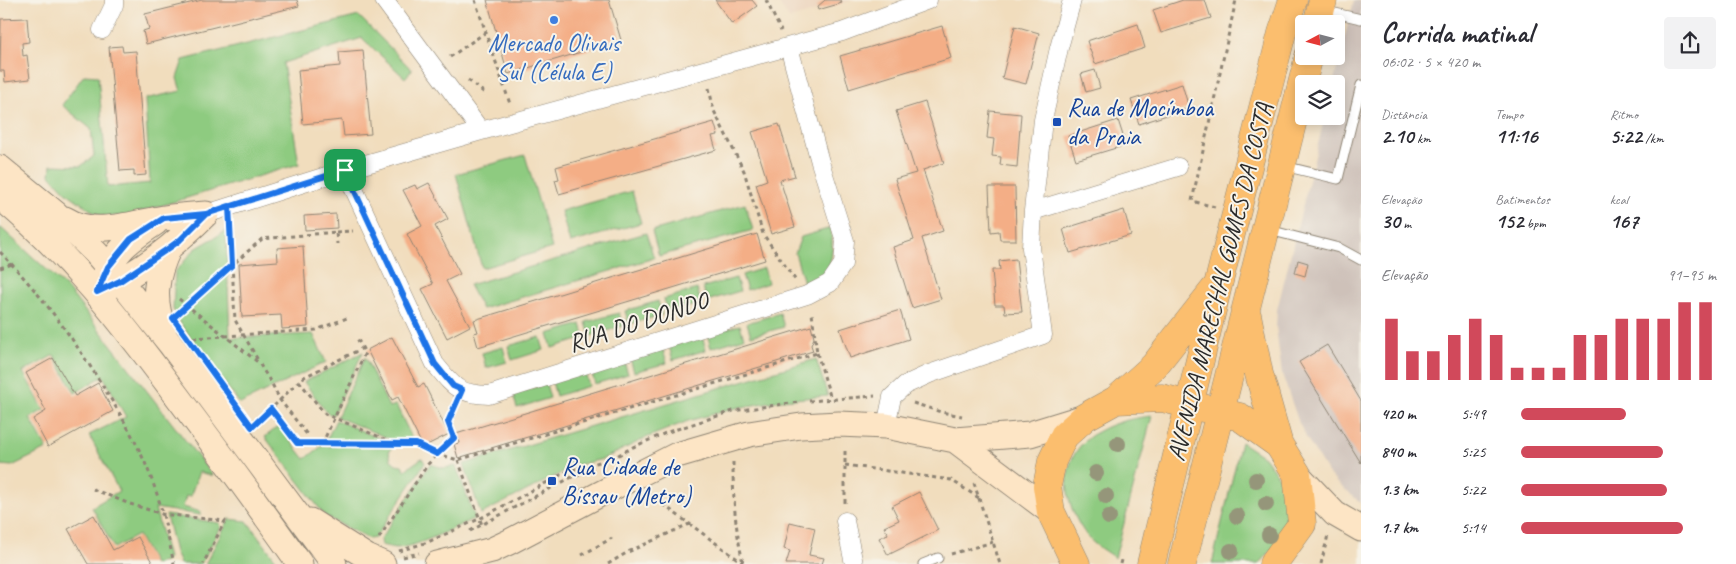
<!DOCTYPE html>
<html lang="pt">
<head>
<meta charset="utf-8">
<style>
	body { margin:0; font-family:Caveat,sans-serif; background:#f2f2f3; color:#2b2b33; height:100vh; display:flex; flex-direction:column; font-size:19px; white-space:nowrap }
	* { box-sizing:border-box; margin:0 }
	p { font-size:16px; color:#7c7c81 }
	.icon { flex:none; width:28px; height:28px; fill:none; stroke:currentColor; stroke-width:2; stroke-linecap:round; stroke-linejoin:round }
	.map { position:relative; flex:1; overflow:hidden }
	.sheet { display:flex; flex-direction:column; background:#fff; width:375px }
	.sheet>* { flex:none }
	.needle { width:32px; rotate:263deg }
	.controls { position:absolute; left:1295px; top:15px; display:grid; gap:10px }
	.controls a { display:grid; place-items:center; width:50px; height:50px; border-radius:5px; background:#fff; box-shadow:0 2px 12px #0003; font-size:25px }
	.pin { position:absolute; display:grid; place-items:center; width:42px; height:42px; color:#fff; margin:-21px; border-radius:10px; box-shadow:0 2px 8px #0006 }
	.round { display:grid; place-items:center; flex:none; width:52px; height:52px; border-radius:5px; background:#f2f2f3 }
	.overview { display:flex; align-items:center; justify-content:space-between; height:85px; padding:0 20px }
	h1 { font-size:28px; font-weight:700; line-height:38px }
	.metrics { display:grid; grid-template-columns:repeat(3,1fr); gap:8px; height:85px; padding:5px 20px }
	.metrics div { display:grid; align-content:center }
	.metrics b { font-size:21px; font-weight:700 }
	.metrics small { font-size:14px; font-weight:400 }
	.metrics p { font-size:14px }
	.chart { height:140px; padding:10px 20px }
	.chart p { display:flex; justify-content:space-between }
	.chart svg { width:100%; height:90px; margin-top:5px; stroke:#d1495b; stroke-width:6 }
	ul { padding:0 20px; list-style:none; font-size:16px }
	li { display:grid; grid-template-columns:80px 60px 1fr; align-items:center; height:38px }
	li i { height:12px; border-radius:6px; background:#d1495b }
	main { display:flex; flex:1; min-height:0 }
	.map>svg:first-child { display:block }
	.built { fill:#ecd2b9 }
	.industrial { fill:#cec1b9 }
	.green { fill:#8ecb80; stroke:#5c7b56 }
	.building { fill:#f4ae86 }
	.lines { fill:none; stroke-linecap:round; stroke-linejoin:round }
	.service-casing { stroke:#8e8474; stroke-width:11 }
	.minor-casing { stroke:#8e8474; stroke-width:19 }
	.secondary-casing { stroke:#8e8474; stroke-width:27 }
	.primary-casing { stroke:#8e8474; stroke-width:29 }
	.path { stroke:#8e8474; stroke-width:3; stroke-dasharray:4 4; stroke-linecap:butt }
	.service { stroke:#fff; stroke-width:9 }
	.minor { stroke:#fff; stroke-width:18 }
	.secondary { stroke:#fde5c5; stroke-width:25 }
	.primary { stroke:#fbbe6e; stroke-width:28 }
	.tree { fill:#95967a }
	.route-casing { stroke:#fff; stroke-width:10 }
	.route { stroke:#1a73e8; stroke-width:6 }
	.shop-dot { fill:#3f7fe0; stroke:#f7f3e8; stroke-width:2 }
	.transit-dot { fill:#1a4fb4; stroke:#f7f3e8; stroke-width:2 }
	.labels { text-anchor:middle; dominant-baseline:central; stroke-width:4; stroke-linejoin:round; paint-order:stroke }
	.shop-label { font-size:25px; fill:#366cbe; stroke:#f7f3e8 }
	.transit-label { font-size:25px; fill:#164399; stroke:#f7f3e8; text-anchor:start }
	.street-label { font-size:25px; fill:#2b2b2b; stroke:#f7f3e8 }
</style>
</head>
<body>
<main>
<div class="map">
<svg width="1361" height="564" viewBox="0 0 1361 564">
	<rect width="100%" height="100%" fill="#f7f3e8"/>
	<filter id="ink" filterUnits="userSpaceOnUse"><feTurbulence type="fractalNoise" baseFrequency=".02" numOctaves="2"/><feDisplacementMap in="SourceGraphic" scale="10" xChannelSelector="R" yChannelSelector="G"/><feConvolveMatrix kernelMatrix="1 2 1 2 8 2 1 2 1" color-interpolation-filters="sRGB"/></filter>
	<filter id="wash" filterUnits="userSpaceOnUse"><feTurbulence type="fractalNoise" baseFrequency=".0096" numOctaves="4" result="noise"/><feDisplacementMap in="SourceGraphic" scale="20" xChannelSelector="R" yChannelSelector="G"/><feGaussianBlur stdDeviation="1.12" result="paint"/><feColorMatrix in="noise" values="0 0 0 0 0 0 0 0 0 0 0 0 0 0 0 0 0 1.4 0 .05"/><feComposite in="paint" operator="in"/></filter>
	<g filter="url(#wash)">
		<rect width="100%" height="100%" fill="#f1ddbd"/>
		<path class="built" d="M 776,0 L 853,0 L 790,19 Z"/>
		<path class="industrial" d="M 1354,0 L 1361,1 L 1361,503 L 1337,483 L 1327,472 L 1308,441 L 1299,423 L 1282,374 L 1276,327 L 1277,310 L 1325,116 L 1336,116 L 1336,84 L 1333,84 Z"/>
		<path class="green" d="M 359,16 L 412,70 L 405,78 L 362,38 L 283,63 L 299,164 L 127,216 L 99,216 L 67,193 L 50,175 L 51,165 L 81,166 L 94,156 L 91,129 L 62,105 L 84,75 L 98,76 L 108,187 L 150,183 L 145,99 L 181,91 L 177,78 L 183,60 Z
			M 525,155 L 552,248 L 482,268 L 456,174 Z
			M 632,191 L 641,223 L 570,243 L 561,211 Z
			M 745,204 L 753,230 L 659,256 L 652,231 Z
			M 0,227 L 67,288 L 213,476 L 199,472 L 190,497 L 186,496 L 183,507 L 201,512 L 200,515 L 155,508 L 168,558 L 165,562 L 154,564 L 138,535 L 114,548 L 92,507 L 119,491 L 89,435 L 126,417 L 103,376 L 75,393 L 54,355 L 23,372 L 44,410 L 30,418 L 47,449 L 12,466 L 0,465 Z
			M 831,228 C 833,245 834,263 822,277 C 818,282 811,285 806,289 L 795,253 L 801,237 Z
			M 226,231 L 230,338 L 313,334 L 326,362 L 240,404 L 178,320 L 173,309 L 175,272 L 195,249 Z
			M 646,233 L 654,258 L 482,309 L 469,285 Z
			M 764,268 L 768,283 L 747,290 L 742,275 Z
			M 736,278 L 740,291 L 707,301 L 703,287 Z
			M 697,289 L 701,303 L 668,313 L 664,299 Z
			M 658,301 L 662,315 L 629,324 L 625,311 Z
			M 619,313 L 623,326 L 590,336 L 586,322 Z
			M 780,313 L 784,327 L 751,336 L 747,323 Z
			M 581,324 L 585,338 L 552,348 L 548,334 Z
			M 740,325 L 744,338 L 711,348 L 707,334 Z
			M 702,336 L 706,350 L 673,360 L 669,346 Z
			M 540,337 L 544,350 L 512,360 L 508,346 Z
			M 503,347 L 507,362 L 486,368 L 482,353 Z
			M 663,349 L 667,363 L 634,372 L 630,358 Z
			M 363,352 L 333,415 L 327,413 L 304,382 Z
			M 365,357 L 389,407 L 396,405 L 414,442 L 397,442 L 337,417 Z
			M 816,359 L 828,396 L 782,400 L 736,408 L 688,421 L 648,437 L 603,459 L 577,465 L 481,514 L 464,464 Z
			M 624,361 L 628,374 L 595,384 L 591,370 Z
			M 585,372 L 589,386 L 556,396 L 552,382 Z
			M 546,384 L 550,398 L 517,408 L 513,394 Z
			M 1152,416 L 1115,558 C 1107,552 1095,546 1088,537 C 1064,507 1056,462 1091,436 C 1109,423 1132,418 1152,416 Z
			M 336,420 L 388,442 L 326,441 Z
			M 279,426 L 305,459 L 322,446 L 392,447 L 389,452 L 391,460 L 396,464 L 402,465 L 405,470 L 422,458 L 425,463 L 375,538 L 369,539 L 325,516 L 265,437 Z
			M 1241,442 L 1264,457 L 1282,481 L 1288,511 L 1281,540 L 1261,562 L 1258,564 L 1212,564 Z
			M 430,464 L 443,468 L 456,466 L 475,518 C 455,527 418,547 397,548 C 392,548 387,546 381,545 L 380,540 Z
			M 166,515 L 220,523 L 221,527 L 201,564 L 180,564 L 175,552 Z
			M 229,519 L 247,521 L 279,564 L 205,564 Z"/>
		<g id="blocks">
			<path class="building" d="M 202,0 L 297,0 L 299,6 L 146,44 L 143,31 L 149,29 L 145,14 Z
				M 487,0 L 609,0 L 621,40 L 508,74 Z
				M 715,0 L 752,0 L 757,6 L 732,24 Z
				M 825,0 L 840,0 L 842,3 L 818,10 L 817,7 Z
				M 1183,0 L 1205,0 L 1211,18 L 1161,33 L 1153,10 Z
				M 27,18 L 29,42 L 22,43 L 23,56 L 27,55 L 30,79 L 5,82 L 4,71 L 0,71 L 1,19 Z
				M 1138,24 L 1145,48 L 1095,64 L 1087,41 Z
				M 942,26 L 951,58 L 849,89 L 840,56 Z
				M 1015,26 L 1039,33 L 1026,84 L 1002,78 Z
				M 122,46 L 123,52 L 136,51 L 146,175 L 134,176 L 134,170 L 120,171 L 109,47 Z
				M 363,50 L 371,134 L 344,136 L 342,120 L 303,124 L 298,70 L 340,66 L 339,52 Z
				M 1095,70 L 1100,88 L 1086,92 L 1081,74 Z
				M 1182,84 L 1189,108 L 1139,124 L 1131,100 Z
				M 925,102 L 944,163 L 923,170 L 943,231 L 922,238 L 941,299 L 912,308 L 893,247 L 914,240 L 895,179 L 916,173 L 896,111 Z
				M 990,111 L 1021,114 L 1017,167 L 1000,165 L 1001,157 L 992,156 L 994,139 L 987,138 Z
				M 1118,120 L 1126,145 L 1076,160 L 1068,136 Z
				M 714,122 L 718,135 L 712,136 L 716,150 L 559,194 L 555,180 L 559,179 L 556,167 Z
				M 779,124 L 795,176 L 780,180 L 795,227 L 771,234 L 756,184 L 767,180 L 752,132 Z
				M 429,183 L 448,219 L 435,226 L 460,274 L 446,281 L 470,326 L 447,338 L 422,289 L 433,284 L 407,234 L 422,226 L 403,190 L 415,185 L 417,189 Z
				M 989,187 L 1015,187 L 1016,240 L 1000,240 L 999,231 L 991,232 Z
				M 1124,210 L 1131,235 L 1070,253 L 1063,229 Z
				M 336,214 L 337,228 L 305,230 L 304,216 Z
				M 757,234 L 765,260 L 478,347 L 474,333 L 478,332 L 474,320 Z
				M 303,246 L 308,327 L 282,329 L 281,315 L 242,317 L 239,264 L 278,261 L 277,248 Z
				M 1016,259 L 1022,312 L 1005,313 L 1004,305 L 995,305 L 992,270 L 1000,270 L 999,261 Z
				M 1298,260 L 1308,263 L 1305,276 L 1295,273 Z
				M 900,310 L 909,339 L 850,358 L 840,329 Z
				M 811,326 L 814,338 L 811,345 L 813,351 L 458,458 L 454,444 L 459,443 L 456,434 Z
				M 392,337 L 418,387 L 424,384 L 449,434 L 423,447 L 398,397 L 392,400 L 367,350 Z
				M 1327,345 L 1361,401 L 1361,463 L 1299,362 Z
				M 53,358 L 75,396 L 98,383 L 113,411 L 48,447 L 33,419 L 46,411 L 26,373 Z
				M 919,492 L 938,530 L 888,555 L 879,538 L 888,534 L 884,527 L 899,520 L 892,506 Z
				M 94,515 L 113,550 L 138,537 L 153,564 L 88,564 L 68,529 Z
				M 790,522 L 815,528 L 809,555 L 824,558 L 822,564 L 786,564 L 790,551 L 784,549 Z"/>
		</g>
	</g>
	<g filter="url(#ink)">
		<use href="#blocks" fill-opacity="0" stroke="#8e8474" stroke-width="1"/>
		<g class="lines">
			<g class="service-casing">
				<path id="service" d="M 1322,10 L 1361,19
					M 1284,166 L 1338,179 L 1361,85
					M 1269,230 L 1339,248 L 1361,260
					M 923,564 L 938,558"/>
			</g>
			<g class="minor-casing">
				<path id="minor" d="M 384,0 L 481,131
					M 102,30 L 114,5 L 114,0
					M 345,170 L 435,364 C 454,387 457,394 489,395 L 807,295 L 830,283 L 843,264 L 845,241 L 820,162 L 789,47
					M 1033,211 L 1178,167
					M 206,214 L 345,170 L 481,131 L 842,32 L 928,0
					M 886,426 L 892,397 L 905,385 L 929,374 L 1043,335 L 1031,248 L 1033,211 L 1043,120 L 1059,48 L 1072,0
					M 845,521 L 854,564"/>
			</g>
			<g class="secondary-casing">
				<path id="secondary" d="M 0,168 L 56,214 L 96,253 L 120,281 L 172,346 L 334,564
					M 0,197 C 70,255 120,320 174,392 C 217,449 259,506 300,564
					M 65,219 C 95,238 131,223 164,218 C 178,216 192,215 206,214
					M 102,280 C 116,250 128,241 155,223
					M 106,288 C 144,270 177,243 206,214
					M 164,330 C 152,300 155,277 169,248
					M 955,440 L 1051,512
					M 1297,474 L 1335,514 L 1361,529
					M 310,521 L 367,557 L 383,564
					M 437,564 L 492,550 L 509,542 L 600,494 L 677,455 L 749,434 L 801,426 L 839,424 L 886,426 L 955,440 L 1030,434 L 1085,417"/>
			</g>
			<g class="primary-casing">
				<path id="primary" d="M 1317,24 L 1323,0
					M 1247,315 L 1259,374 L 1279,445 L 1297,474 L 1302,524 L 1273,564
					M 1116,400 L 1162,398 L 1240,417 L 1279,445
					M 1076,564 L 1051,512 L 1047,486 L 1052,461 L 1064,436 L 1085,417 L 1116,400 L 1154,366 L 1214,290
					M 1151,564 L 1218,285 L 1282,33 L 1293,0
					M 1182,564 L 1309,56"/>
			</g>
			<path class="path" d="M 475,0 L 510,104
				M 766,0 L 781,31
				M 450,57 L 486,32
				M 468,80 L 486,94
				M 709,88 L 714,111 L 744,171 L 763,234 L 796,281
				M 1215,207 L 1192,201 L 1236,0
				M 230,225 L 235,320 L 258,360
				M 336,232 L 353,231
				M 0,252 C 41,294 73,338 104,388 C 123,418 141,449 153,483 C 163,509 168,537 174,564
				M 0,268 L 12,264
				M 179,299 L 259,363 L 273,386 L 280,400 L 309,437
				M 181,310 L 262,239 L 336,232 L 337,244
				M 193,338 L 316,330 L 347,318
				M 817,353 L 831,399
				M 299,381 L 325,414 L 394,443
				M 809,401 L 875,396
				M 913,403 L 941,412 L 962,416
				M 271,409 L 297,443 L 416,445 L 437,454 L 458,460 L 817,353 L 812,313
				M 257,423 L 302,378 L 363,348
				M 322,444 L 365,353 L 357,338
				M 458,460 L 482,525
				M 733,462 C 733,499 735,526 743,563
				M 845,465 L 951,480 L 979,498
				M 974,483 L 1000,564
				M 93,489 L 127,503 L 162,514 L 225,521 L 203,564
				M 650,495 L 743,563
				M 845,503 L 845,449
				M 470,531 L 572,477 L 590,472
				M 379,538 L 428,464 L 454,438 L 448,422 L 455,407
				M 399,551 L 428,542 L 479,519 L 568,471 L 613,458 L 633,447 L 668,432 L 733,411 L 798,402
				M 951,554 L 993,542
				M 582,555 L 612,538
				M 403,557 L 419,553
				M 608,564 L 628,552 L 689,524
				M 1121,564 L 1122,560
				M 1321,564 L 1328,535"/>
			<use href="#service" class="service"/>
			<use href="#minor" class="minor"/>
			<use href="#secondary" class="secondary"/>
			<use href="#primary" class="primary"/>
		</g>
		<g class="tree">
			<circle cx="1118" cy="444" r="8"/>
			<circle cx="1096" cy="473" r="8"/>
			<circle cx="1256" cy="480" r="8"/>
			<circle cx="1106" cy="496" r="8"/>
			<circle cx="1266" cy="504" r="8"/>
			<circle cx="1237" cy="516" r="8"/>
			<circle cx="1109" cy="517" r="8"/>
			<circle cx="1269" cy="535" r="8"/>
			<circle cx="1231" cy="551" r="8"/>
		</g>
	</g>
	<g class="lines" filter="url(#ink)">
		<g class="route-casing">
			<path id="route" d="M 345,170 L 206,214 L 180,240 L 169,248 L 120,281 L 97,292 L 108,267 L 131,239 L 164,218 L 206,214 L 229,206 L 232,265 L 173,318 L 252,427 L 271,409 L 297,443 L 416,444 L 437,454 L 454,438 L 448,422 L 462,390 L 453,386 L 435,364 L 345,170"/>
		</g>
		<use href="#route" class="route"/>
	</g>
	<circle class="shop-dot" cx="554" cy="20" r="5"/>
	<g class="transit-dot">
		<rect x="1052" y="117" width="10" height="10" rx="2.5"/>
		<rect x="547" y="476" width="10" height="10" rx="2.5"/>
	</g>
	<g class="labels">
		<g class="shop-label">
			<text x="554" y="43">Mercado Olivais<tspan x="554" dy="29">Sul (Célula E)</tspan></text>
		</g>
		<g class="transit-label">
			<text x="1067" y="108">Rua de Mocímboa<tspan x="1067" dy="29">da Praia</tspan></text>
			<text x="562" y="467">Rua Cidade de<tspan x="562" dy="29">Bissau (Metro)</tspan></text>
		</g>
		<g class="street-label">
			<text transform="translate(1220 282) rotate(-76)">AVENIDA MARECHAL GOMES DA COSTA</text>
			<text transform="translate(638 322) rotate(-18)">RUA DO DONDO</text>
		</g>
	</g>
</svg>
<div class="controls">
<a><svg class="needle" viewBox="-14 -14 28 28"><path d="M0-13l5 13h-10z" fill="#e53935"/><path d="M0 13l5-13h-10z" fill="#7c7c81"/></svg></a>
<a><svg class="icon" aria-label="layers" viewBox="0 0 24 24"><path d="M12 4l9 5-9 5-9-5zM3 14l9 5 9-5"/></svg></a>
</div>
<div class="pin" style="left:345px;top:170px;background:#1e9e55"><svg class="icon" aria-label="arrive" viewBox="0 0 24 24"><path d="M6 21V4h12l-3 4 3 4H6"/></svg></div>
</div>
<section class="sheet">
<div class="overview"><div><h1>Corrida matinal</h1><p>06:02 · 5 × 420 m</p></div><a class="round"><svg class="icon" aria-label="share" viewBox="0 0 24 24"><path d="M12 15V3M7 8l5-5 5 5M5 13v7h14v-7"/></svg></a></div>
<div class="metrics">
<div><p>Distância</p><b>2.10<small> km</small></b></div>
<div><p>Tempo</p><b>11:16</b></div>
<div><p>Ritmo</p><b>5:22<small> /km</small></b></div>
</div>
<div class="metrics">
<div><p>Elevação</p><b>30<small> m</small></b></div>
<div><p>Batimentos</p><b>152<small> bpm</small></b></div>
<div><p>kcal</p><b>167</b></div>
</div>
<div class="chart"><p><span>Elevação</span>91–95 m</p>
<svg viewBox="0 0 160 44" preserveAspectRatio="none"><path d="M5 44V14M15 44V30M25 44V30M35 44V22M45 44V14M55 44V22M65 44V38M75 44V38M85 44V38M95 44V22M105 44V22M115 44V14M125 44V14M135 44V14M145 44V6M155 44V6"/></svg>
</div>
<ul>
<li><b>420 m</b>5:49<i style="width:54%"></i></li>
<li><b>840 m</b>5:25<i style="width:73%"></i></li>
<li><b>1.3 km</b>5:22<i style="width:75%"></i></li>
<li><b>1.7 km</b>5:14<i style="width:83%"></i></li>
</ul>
</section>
</main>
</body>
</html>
